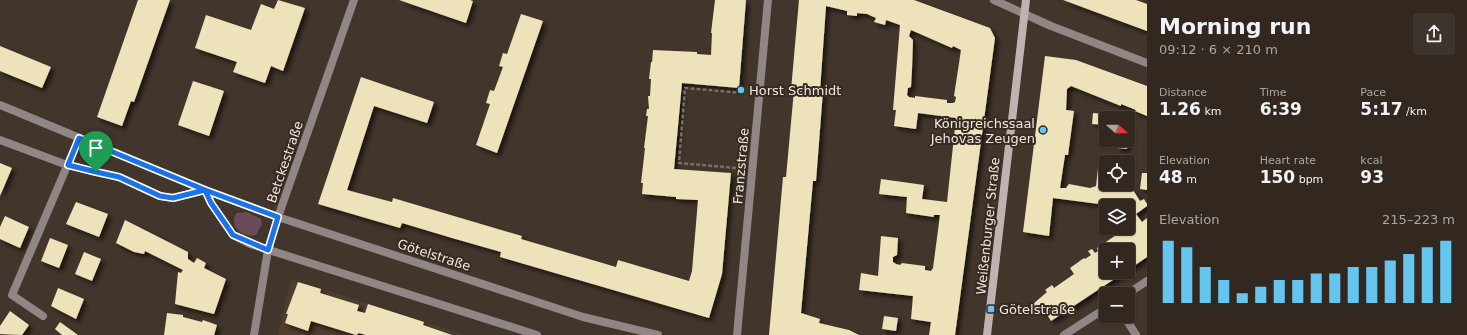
<!DOCTYPE html>
<html lang="en">
<head>
<meta charset="utf-8">
<style>
	body { margin:0; font-family:"DejaVu Sans",sans-serif; background:#3d342d; color:#f1f3f6; height:100vh; display:flex; flex-direction:column; font-size:15px; white-space:nowrap }
	* { box-sizing:border-box; margin:0 }
	p { font-size:13px; color:#a8a6a5 }
	.icon { flex:none; width:22px; height:22px; fill:none; stroke:currentColor; stroke-width:2; stroke-linecap:round; stroke-linejoin:round }
	.map { position:relative; flex:1; overflow:hidden }
	.sheet { display:flex; flex-direction:column; background:#322820; width:320px }
	.sheet>* { flex:none }
	.needle { width:26px; rotate:110deg }
	.buttons { position:absolute; left:1099px; top:111px; display:grid; gap:8px }
	.buttons a { display:grid; place-items:center; width:36px; height:36px; border-radius:4px; background:#322820; box-shadow:0 1px 3px #0004,0 0 0 1px #4d443e; font-size:20px }
	.pin { position:absolute; display:grid; place-items:center; width:34px; height:34px; color:#fff; margin:-41px -17px; border-radius:50% 50% 50% 0; rotate:-45deg; box-shadow:0 0 4px #0007 }
	.pin .icon { rotate:45deg }
	.round { display:grid; place-items:center; flex:none; width:42px; height:42px; border-radius:4px; background:#3d342d }
	.head { display:flex; align-items:center; justify-content:space-between; height:68px; padding:0 12px }
	h1 { font-size:22px; font-weight:700; line-height:30px }
	.figures { display:grid; grid-template-columns:repeat(3,1fr); gap:6px; height:68px; padding:4px 12px }
	.figures div { display:grid; align-content:center }
	.figures b { font-size:17px; font-weight:700 }
	.figures small { font-size:11px; font-weight:400 }
	.figures p { font-size:11px }
	.chart { height:112px; padding:8px 12px }
	.chart p { display:flex; justify-content:space-between }
	.chart svg { width:100%; height:72px; margin-top:4px; stroke:#65c5ef; stroke-width:6 }
	main { display:flex; flex:1; min-height:0 }
	.map>svg:first-child { display:block }
	.built { fill:#4f3d2e }
	.green { fill:#6c4b58 }
	.building { fill:#ede2b9; fill-rule:evenodd; filter:url(#shadow) }
	.lines { fill:none; stroke-linecap:round; stroke-linejoin:round }
	.path { stroke:#7a6f66; stroke-width:2.5; stroke-dasharray:4 2; stroke-linecap:butt }
	.lane { stroke:#8f8685; stroke-width:8 }
	.street { stroke:#8f8685; stroke-width:8 }
	.secondary { stroke:#c0b2b0; stroke-width:8 }
	.route-casing { stroke:#fff; stroke-width:8 }
	.route { stroke:#1a73e8; stroke-width:5 }
	.poi-dot { fill:#65c5ef; stroke:#372b21; stroke-width:1.5 }
	.labels { text-anchor:middle; dominant-baseline:central; stroke-width:4; stroke-linejoin:round; paint-order:stroke }
	.poi-label { font-size:13px; fill:#f0e8e1; stroke:#372b21; text-anchor:start }
	.street-label { font-size:13px; fill:#f0e8e1; stroke:#372b21 }
</style>
</head>
<body>
<main>
<div class="map">
<svg width="1147" height="335" viewBox="0 0 1147 335">
	<defs>
		<filter id="shadow"><feDropShadow dx="3.5" dy="3.5" stdDeviation="2" flood-color="#0009"/></filter>
	</defs>
	<rect width="100%" height="100%" fill="#42352b"/>
	<path class="built" d="M 291,279 L 466,335 L 278,335 Z"/>
	<path class="green" d="M 247,212 L 261,219 L 262,224 L 256,235 C 244,239 227,226 237,213 Z"/>
	<path class="building" d="M 138,0 L 170,0 L 134,102 L 131,101 L 122,126 L 97,117 Z
		M 278,0 L 305,8 L 283,71 L 271,66 L 265,83 L 233,72 L 237,62 L 195,48 L 206,15 L 251,30 L 261,4 L 274,9 Z
		M 399,0 L 470,0 L 473,1 L 466,23 Z
		M 715,0 L 746,0 L 739,88 L 682,83 L 674,169 L 731,173 L 722,274 L 709,318 L 507,259 L 500,257 L 501,252 L 452,238 L 402,223 L 400,228 L 318,204 L 361,77 L 434,102 L 427,123 L 374,106 L 347,190 L 392,202 L 393,198 L 522,236 L 521,239 L 616,267 L 618,260 L 689,281 L 692,271 L 698,200 L 676,199 L 676,197 L 642,194 L 643,183 L 641,183 L 645,148 L 644,148 L 648,116 L 646,116 L 647,109 L 649,109 L 648,96 L 650,96 L 651,79 L 649,79 L 651,62 L 652,62 L 653,50 L 697,52 L 697,54 L 711,55 L 712,33 L 711,33 Z
		M 799,0 L 914,0 L 990,28 L 995,38 L 955,335 L 929,335 L 931,322 L 911,319 L 913,296 L 859,290 L 861,273 L 878,276 L 881,236 L 898,238 L 897,255 L 893,257 L 893,262 L 896,264 L 900,265 L 902,263 L 925,266 L 925,270 L 931,271 L 933,268 L 940,215 L 934,215 L 934,217 L 906,213 L 907,197 L 879,194 L 881,179 L 924,185 L 922,199 L 947,202 L 956,118 L 918,113 L 916,129 L 894,126 L 896,110 L 893,110 L 900,25 L 886,20 L 885,25 L 874,22 L 876,18 L 867,14 L 857,13 L 857,16 L 847,15 L 847,11 L 826,6 L 820,91 L 823,91 L 816,181 L 813,181 L 801,313 L 820,319 L 819,323 L 849,330 L 859,335 L 769,335 L 783,177 L 786,177 L 794,90 L 791,90 ZM 911,30 L 952,48 L 953,46 L 961,50 L 954,96 L 956,97 L 955,102 L 953,103 L 947,103 L 947,100 L 915,96 L 915,98 L 909,97 L 907,95 L 908,88 L 911,87 L 912,69 L 913,40 L 909,36 Z
		M 1063,0 L 1136,0 L 1147,4 L 1147,31 Z
		M 521,14 L 543,21 L 497,153 L 476,145 L 490,104 L 486,103 L 490,90 L 494,91 L 503,67 L 499,66 L 503,53 L 507,54 Z
		M 0,46 L 51,67 L 42,88 L 0,71 Z
		M 1045,56 L 1076,60 L 1147,86 L 1147,116 L 1135,111 L 1136,110 L 1121,104 L 1121,106 L 1071,86 L 1067,89 L 1066,110 L 1074,111 L 1068,155 L 1065,155 L 1060,188 L 1066,188 L 1069,184 L 1090,188 L 1096,186 L 1099,159 L 1114,161 L 1106,162 L 1106,184 L 1113,184 L 1113,188 L 1133,190 L 1140,201 L 1144,199 L 1147,204 L 1147,206 L 1136,214 L 1142,222 L 1147,218 L 1147,257 L 1128,270 L 1128,250 L 1106,250 L 1106,272 L 1125,272 L 1051,321 L 1043,308 L 1037,312 L 1033,304 L 1047,292 L 1045,290 L 1052,285 L 1054,288 L 1074,274 L 1070,268 L 1084,258 L 1085,259 L 1091,255 L 1088,251 L 1092,249 L 1095,253 L 1098,251 L 1097,248 L 1125,229 L 1128,233 L 1132,231 L 1132,224 L 1128,224 L 1128,206 L 1112,206 L 1109,200 L 1103,198 L 1099,204 L 1053,198 L 1049,236 L 1023,232 Z
		M 193,81 L 224,91 L 209,136 L 178,125 Z
		M 1093,113 L 1114,115 L 1113,118 L 1106,118 L 1106,125 L 1092,124 Z
		M 1118,140 L 1128,140 L 1127,149 L 1117,148 Z
		M 0,163 L 12,168 L 0,196 Z
		M 1142,173 L 1147,173 L 1147,190 L 1140,189 Z
		M 76,202 L 108,214 L 99,237 L 66,224 Z
		M 5,216 L 29,227 L 20,248 L 0,239 L 0,227 Z
		M 125,220 L 188,252 L 188,259 L 194,263 L 197,258 L 206,263 L 204,268 L 226,279 L 214,314 L 175,304 L 178,272 L 181,273 L 183,270 L 145,251 L 144,254 L 134,252 L 116,243 Z
		M 50,238 L 68,245 L 59,268 L 41,261 Z
		M 84,252 L 101,259 L 92,281 L 75,274 Z
		M 298,282 L 321,289 L 320,293 L 359,305 L 357,311 L 365,313 L 368,304 L 424,322 L 423,325 L 452,335 L 366,335 L 359,333 L 356,335 L 311,321 L 308,331 L 285,323 L 288,314 L 286,314 Z
		M 58,288 L 84,299 L 76,319 L 51,306 Z
		M 10,311 L 29,325 L 22,335 L 0,334 L 0,326 Z
		M 167,313 L 183,315 L 183,317 L 202,322 L 203,320 L 217,325 L 214,335 L 164,335 Z
		M 884,316 L 898,318 L 896,331 L 882,329 Z
		M 60,322 L 78,335 L 62,335 L 55,329 Z"/>
	<g class="lines">
		<path class="path" d="M 736,168 L 679,163 L 685,88 L 743,93"/>
		<path class="lane" d="M 43,316 L 12,295 L 79,138
			M 1124,316 L 1136,335"/>
		<path class="street" d="M 994,0 L 1051,26 L 1147,63
			M 0,105 L 205,190 L 278,217 L 583,317 L 658,335
			M 0,140 L 67,165 L 119,177 L 160,196 L 173,198 L 205,190
			M 205,190 L 211,203 L 233,235 L 250,244 L 537,335
			M 1127,294 L 1147,281
			M 254,335 L 268,250 L 278,217 L 354,0
			M 737,335 L 768,0
			M 1064,335 L 1106,308"/>
		<path class="secondary" d="M 987,335 L 1026,0"/>
	</g>
	<g class="lines">
		<g class="route-casing">
			<path id="route" d="M 96,172 L 68,165 L 79,138 L 205,190 L 211,203 L 233,235 L 268,250 L 278,217 L 205,190 L 173,198 L 160,196 L 119,177 L 96,172"/>
		</g>
		<use href="#route" class="route"/>
	</g>
	<g class="poi-dot">
		<circle cx="741" cy="90" r="4"/>
		<circle cx="1043" cy="130" r="4"/>
		<rect x="987" y="305" width="8" height="8" rx="2"/>
	</g>
	<g class="labels">
		<g class="poi-label">
			<text x="749" y="90">Horst Schmidt</text>
			<text x="1035" y="123" text-anchor="end">Königreichssaal<tspan x="1035" dy="15">Jehovas Zeugen</tspan></text>
			<text x="999" y="309">Götelstraße</text>
		</g>
		<g class="street-label">
			<text transform="translate(285 162) rotate(-71)">Betckestraße</text>
			<text transform="translate(741 166) rotate(-85)">Franzstraße</text>
			<text transform="translate(988 226) rotate(-84)">Weißenburger Straße</text>
			<text transform="translate(434 255) rotate(18)">Götelstraße</text>
		</g>
	</g>
</svg>
<div class="buttons">
<a><svg class="needle" viewBox="-14 -14 28 28"><path d="M0-13l5 13h-10z" fill="#e53935"/><path d="M0 13l5-13h-10z" fill="#a8a6a5"/></svg></a>
<a><svg class="icon" aria-label="locate" viewBox="0 0 24 24"><circle cx="12" cy="12" r="6"/><path d="M12 2v4M12 18v4M2 12h4M18 12h4"/></svg></a>
<a><svg class="icon" aria-label="layers" viewBox="0 0 24 24"><path d="M12 4l9 5-9 5-9-5zM3 14l9 5 9-5"/></svg></a>
<a>+</a>
<a>−</a>
</div>
<div class="pin" style="left:96px;top:172px;background:#1e9e55"><svg class="icon" aria-label="arrive" viewBox="0 0 24 24"><path d="M6 21V4h12l-3 4 3 4H6"/></svg></div>
</div>
<section class="sheet">
<div class="head"><div><h1>Morning run</h1><p>09:12 · 6 × 210 m</p></div><a class="round"><svg class="icon" aria-label="share" viewBox="0 0 24 24"><path d="M12 15V3M7 8l5-5 5 5M5 13v7h14v-7"/></svg></a></div>
<div class="figures">
<div><p>Distance</p><b>1.26<small> km</small></b></div>
<div><p>Time</p><b>6:39</b></div>
<div><p>Pace</p><b>5:17<small> /km</small></b></div>
</div>
<div class="figures">
<div><p>Elevation</p><b>48<small> m</small></b></div>
<div><p>Heart rate</p><b>150<small> bpm</small></b></div>
<div><p>kcal</p><b>93</b></div>
</div>
<div class="chart"><p><span>Elevation</span>215–223 m</p>
<svg viewBox="0 0 160 44" preserveAspectRatio="none"><path d="M5 44V6M15 44V10M25 44V22M35 44V30M45 44V38M55 44V34M65 44V30M75 44V30M85 44V26M95 44V26M105 44V22M115 44V22M125 44V18M135 44V14M145 44V10M155 44V6"/></svg>
</div>
</section>
</main>
</body>
</html>
